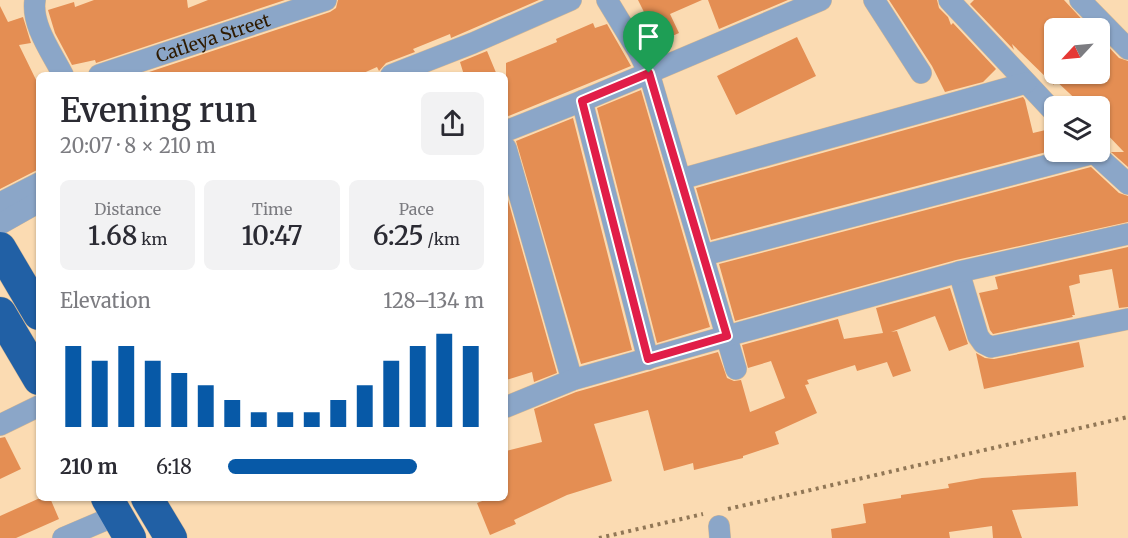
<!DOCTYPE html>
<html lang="en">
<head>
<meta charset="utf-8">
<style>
	body { margin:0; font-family:Merriweather,serif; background:#f2f2f3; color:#2b2b33; height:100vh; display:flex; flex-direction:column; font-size:22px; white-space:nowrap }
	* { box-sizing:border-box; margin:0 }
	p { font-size:20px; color:#7c7c81 }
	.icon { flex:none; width:33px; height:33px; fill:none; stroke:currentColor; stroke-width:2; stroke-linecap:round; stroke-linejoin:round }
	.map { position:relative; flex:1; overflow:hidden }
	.sheet { position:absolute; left:36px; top:72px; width:472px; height:429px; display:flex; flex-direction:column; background:#fff; border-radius:9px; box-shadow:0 2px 4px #0004 }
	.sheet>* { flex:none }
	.needle { width:39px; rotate:244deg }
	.tools { position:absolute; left:1044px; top:18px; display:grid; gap:12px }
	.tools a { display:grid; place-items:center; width:66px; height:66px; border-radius:9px; background:#fff; box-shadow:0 2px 4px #0004; font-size:30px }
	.pin { position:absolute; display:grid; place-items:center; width:51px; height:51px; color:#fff; margin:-62px -26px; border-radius:50% 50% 50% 0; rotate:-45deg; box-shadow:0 0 6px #0007 }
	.pin .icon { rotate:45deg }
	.round { display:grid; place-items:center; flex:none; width:63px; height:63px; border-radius:9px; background:#f2f2f3 }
	.head { display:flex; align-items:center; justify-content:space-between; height:102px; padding:0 24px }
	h1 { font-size:33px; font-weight:600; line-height:45px }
	.stats { display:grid; grid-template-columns:repeat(3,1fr); gap:9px; height:102px; padding:6px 24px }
	.stats div { display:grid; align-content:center; border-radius:9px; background:#f2f2f3; text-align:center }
	.stats b { font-size:26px; font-weight:600 }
	.stats small { font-size:16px; font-weight:400 }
	.stats p { font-size:16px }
	.chart { height:168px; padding:12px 24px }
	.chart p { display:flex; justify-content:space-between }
	.chart svg { width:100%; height:108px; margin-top:6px; stroke:#0759a7; stroke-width:6 }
	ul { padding:0 24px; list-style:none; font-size:20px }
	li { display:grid; grid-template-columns:96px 72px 1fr; align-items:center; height:45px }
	li i { height:15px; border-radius:8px; background:#0759a7 }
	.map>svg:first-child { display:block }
	.building { fill:#e48e53 }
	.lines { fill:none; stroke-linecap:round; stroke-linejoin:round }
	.minor-casing { stroke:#d6b892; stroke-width:22 }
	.highway-casing { stroke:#d6b892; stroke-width:33 }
	.path { stroke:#917756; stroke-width:4; stroke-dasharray:3 4.5; stroke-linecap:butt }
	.minor { stroke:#8ba6c8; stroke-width:21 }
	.highway { stroke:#2160a5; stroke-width:32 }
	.route-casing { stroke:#fff; stroke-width:12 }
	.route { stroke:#e11d48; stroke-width:8 }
	.labels { text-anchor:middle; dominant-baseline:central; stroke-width:4.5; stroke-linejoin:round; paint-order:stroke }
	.street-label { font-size:18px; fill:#2e1a00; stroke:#fff }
</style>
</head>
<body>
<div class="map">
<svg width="1128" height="538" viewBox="0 0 1128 538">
	<rect width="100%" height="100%" fill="#fbdbb2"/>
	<path class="building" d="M 94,0 L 187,0 L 188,8 L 208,0 L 285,0 L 96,63 L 95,60 L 72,65 L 55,33 L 48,10 L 74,2 L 75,7 Z
		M 338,0 L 539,0 L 451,38 L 450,34 L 413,49 L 415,52 L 386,63 L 379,71 L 377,67 L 359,75 L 140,75 L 330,12 L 336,8 Z
		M 638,0 L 702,0 L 670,14 L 679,33 L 659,42 Z
		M 708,0 L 788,0 L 719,29 Z
		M 889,0 L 937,0 L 939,8 L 948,17 L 951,25 L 953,23 L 996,69 L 983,82 L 945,92 L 932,66 Z
		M 974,0 L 1064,0 L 1090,28 L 1054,28 L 1054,74 L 1100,74 L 1100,38 L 1119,58 L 1128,61 L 1128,167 L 1111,152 L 1124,152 L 1100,127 L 1100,106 L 1083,106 L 1054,79 L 1054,85 L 1012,44 L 1014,50 L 970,4 Z
		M 0,6 L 8,22 L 23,17 L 31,43 L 19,45 L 39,86 L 39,169 L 0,189 Z
		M 593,23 L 595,28 L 607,24 L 631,66 L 506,117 L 506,63 L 557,42 L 556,39 Z
		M 797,37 L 816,76 L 736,115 L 717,76 Z
		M 487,51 L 497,75 L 464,75 L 460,62 Z
		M 641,90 L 710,327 L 657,343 L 597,108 Z
		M 1023,97 L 1025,100 L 1033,133 L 1054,128 L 1054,150 L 711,240 L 696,188 Z
		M 573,118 L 632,350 L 581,364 L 516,141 Z
		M 1091,167 L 1119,193 L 1128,196 L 1128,222 L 956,260 L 735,321 L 719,264 Z
		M 506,193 L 557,373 L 534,382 L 532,372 L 506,380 Z
		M 1128,247 L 1128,307 L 1119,308 L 1112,269 L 1079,275 L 1080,283 L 1069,286 L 1075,315 L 1072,315 L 1073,317 L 993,334 L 990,330 L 979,293 L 998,289 L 995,277 Z
		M 950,288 L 968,344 L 949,351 L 935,316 L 891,332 L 897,331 L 911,371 L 893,377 L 887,362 L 857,371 L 855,365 L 807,380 L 809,384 L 805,385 L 817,413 L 775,432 L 779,444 L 743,456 L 743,458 L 694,470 L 693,463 L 664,471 L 648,410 L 594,424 L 612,481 L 567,495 L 514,520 L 516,524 L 490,535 L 477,503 L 490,498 L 506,498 L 506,451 L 542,442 L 534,409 L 576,392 L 718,352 L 727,378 L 734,381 L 741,380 L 750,412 L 785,398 L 771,361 L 748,368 L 742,345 L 838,319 L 844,339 L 883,333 L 876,308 Z
		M 1079,342 L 1084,367 L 984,389 L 976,353 L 985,358 L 994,359 Z
		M 5,437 L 21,469 L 0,479 L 0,438 Z
		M 1076,472 L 1078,506 L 1012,510 L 1022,538 L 993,538 L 992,526 L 949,532 L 950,538 L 832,538 L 831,529 L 866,523 L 863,504 L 901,498 L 901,495 L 949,488 L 948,484 L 982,478 Z
		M 40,498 L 50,498 L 59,519 L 16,538 L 0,538 L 0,516 Z"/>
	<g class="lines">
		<g class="minor-casing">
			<g id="minor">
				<path d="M 35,0 C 31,25 52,53 63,75"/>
				<path d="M 607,0 L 638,51 L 649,73 L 736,369"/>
				<path d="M 874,0 L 921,73"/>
				<path d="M 949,0 L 1054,112"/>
				<path d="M 1080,0 L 1128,49"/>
				<path id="s1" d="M 99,75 L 326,0"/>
				<path d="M 391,75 L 473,43 L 571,0"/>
				<path d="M 582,101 L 648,359"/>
				<path d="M 506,131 L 582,101 L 821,0"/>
				<path d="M 506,148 L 572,380"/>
				<path d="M 1093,152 L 1128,184"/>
				<path d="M 681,179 L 1026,83"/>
				<path d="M 0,203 L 39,183"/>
				<path d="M 0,224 L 39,202"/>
				<path d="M 704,255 L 1094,153"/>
				<path d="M 959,272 L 978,336 L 983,343 L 991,347 L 1128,319"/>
				<path d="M 506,407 L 572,380 L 727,336 L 959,272 L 1128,234"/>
				<path d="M 0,425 L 39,406"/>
				<path d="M 719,526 L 720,538"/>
				<path d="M 63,538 L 117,515"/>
			</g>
		</g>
		<g class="highway-casing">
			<path id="highway" d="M 0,248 L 39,314
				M 0,313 L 39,379
				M 107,498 L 130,538
				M 147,498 L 171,538"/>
		</g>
		<path class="path" d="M 728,509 L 1128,417
			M 599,538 L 703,514"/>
		<use href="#minor" class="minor"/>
		<use href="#highway" class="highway"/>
	</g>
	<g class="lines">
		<g class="route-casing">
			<path id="route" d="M 649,73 L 727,336 L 648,359 L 582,101 Z"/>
		</g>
		<use href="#route" class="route"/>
	</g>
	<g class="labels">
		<g class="street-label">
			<text stroke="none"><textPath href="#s1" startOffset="120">Catleya Street</textPath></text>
		</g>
	</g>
</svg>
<div class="tools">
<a><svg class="needle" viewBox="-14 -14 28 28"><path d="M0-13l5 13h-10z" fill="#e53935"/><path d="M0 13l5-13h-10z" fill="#7c7c81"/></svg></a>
<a><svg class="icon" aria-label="layers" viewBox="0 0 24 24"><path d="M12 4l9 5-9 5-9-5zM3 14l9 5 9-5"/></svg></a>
</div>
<div class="pin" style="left:649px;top:73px;background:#1e9e55"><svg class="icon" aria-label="arrive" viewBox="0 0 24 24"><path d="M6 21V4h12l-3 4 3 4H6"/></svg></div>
<section class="sheet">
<div class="head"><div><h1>Evening run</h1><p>20:07 · 8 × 210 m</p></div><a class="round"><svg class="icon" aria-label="share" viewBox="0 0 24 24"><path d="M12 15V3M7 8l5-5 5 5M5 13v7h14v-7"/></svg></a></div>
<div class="stats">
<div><p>Distance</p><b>1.68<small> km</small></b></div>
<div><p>Time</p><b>10:47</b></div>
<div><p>Pace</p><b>6:25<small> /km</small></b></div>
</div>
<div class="chart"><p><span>Elevation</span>128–134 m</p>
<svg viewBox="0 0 160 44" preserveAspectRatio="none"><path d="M5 44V11M15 44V17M25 44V11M35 44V17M45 44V22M55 44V27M65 44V33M75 44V38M85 44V38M95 44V38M105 44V33M115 44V27M125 44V17M135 44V11M145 44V6M155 44V11"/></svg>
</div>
<ul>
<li><b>210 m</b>6:18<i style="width:74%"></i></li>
</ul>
</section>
</div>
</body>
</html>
